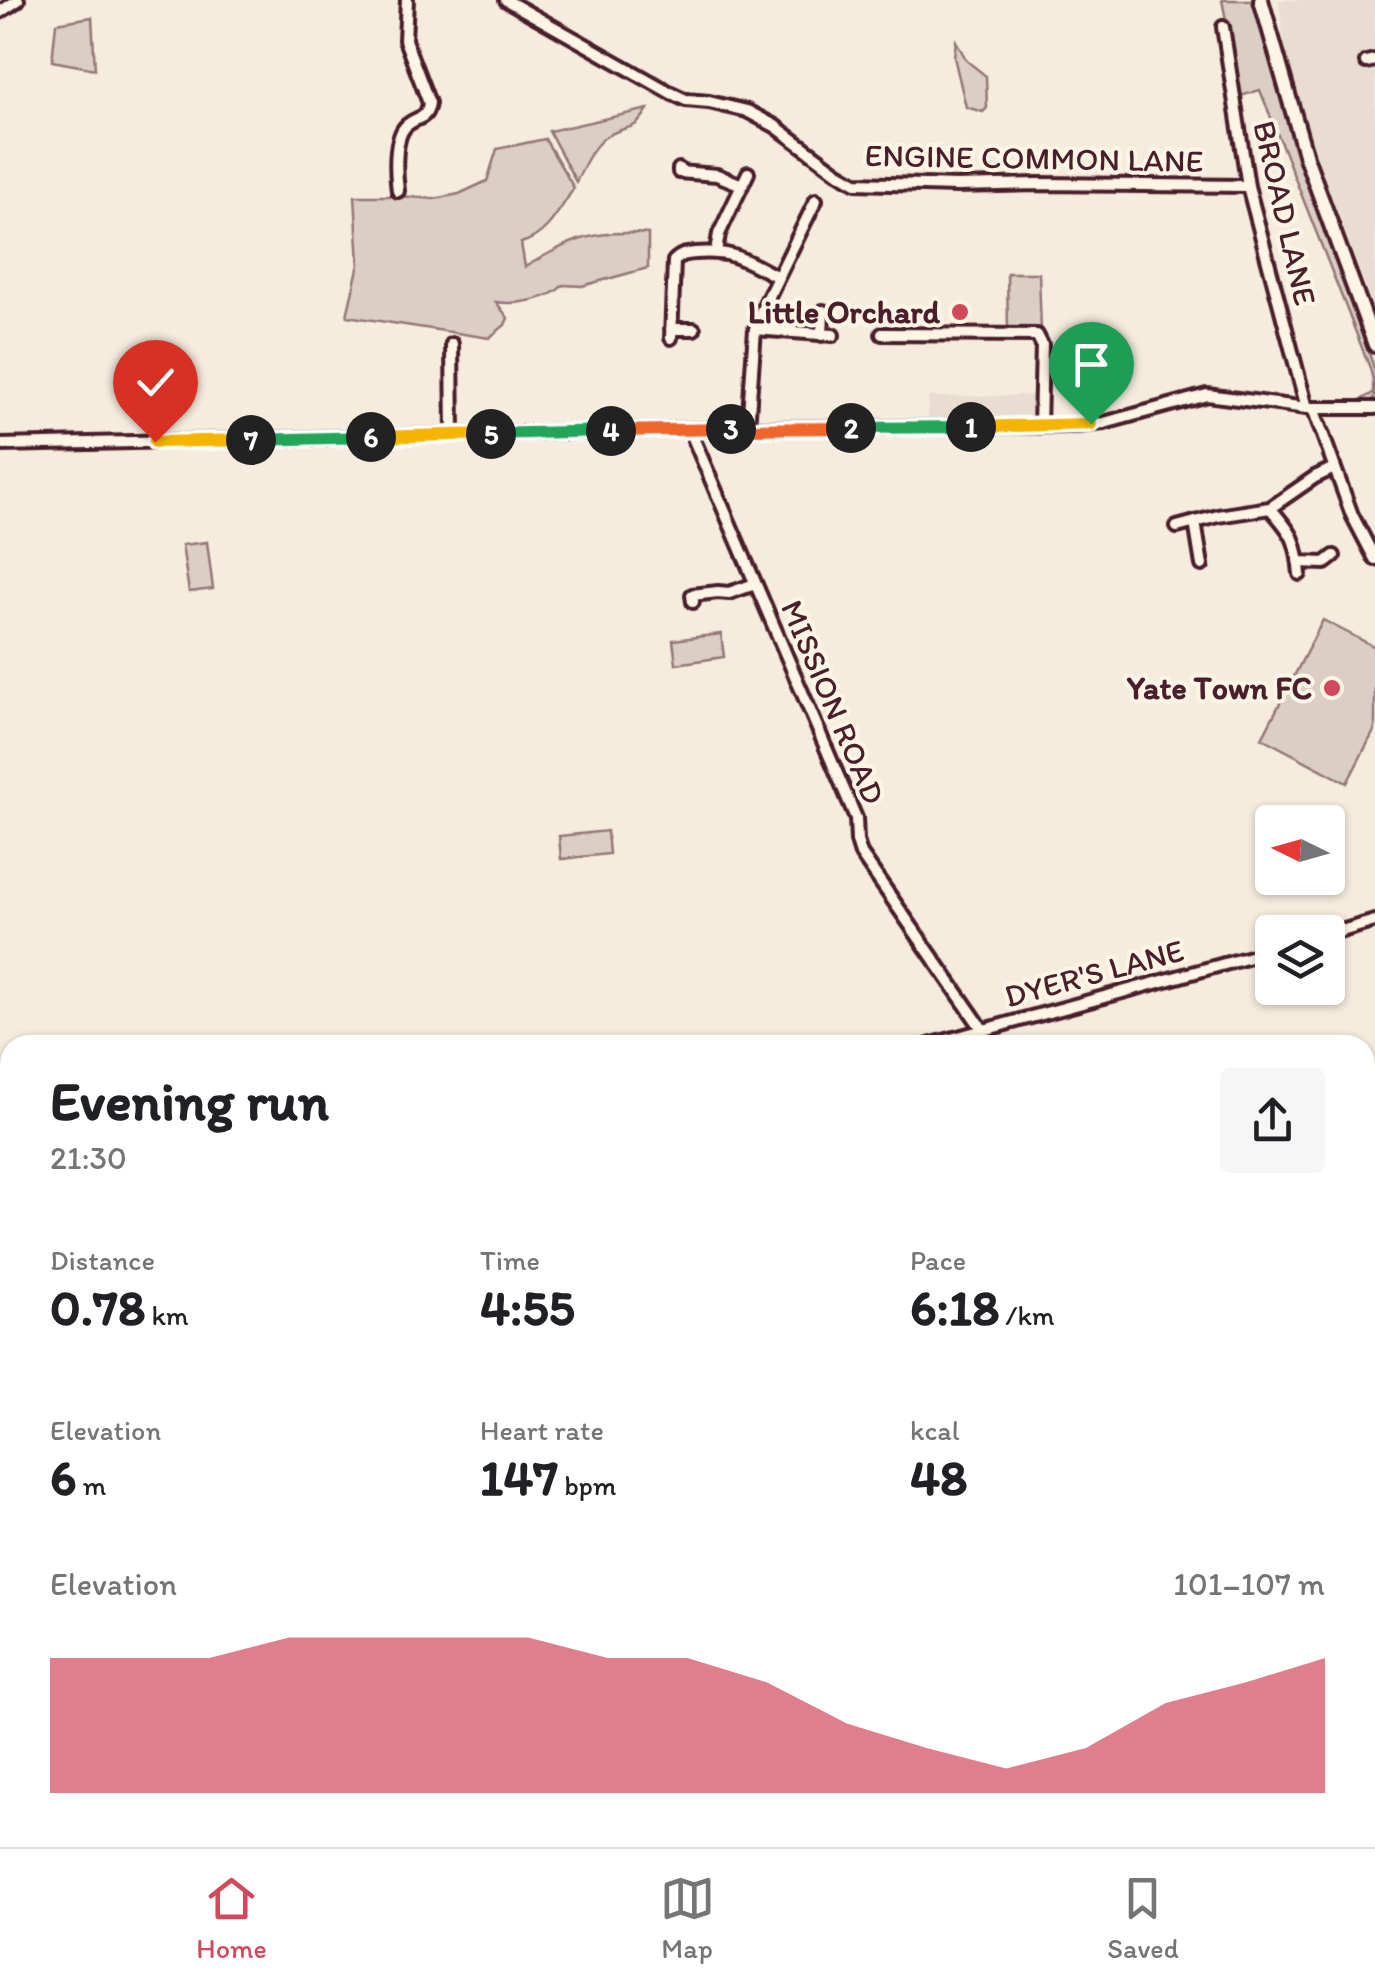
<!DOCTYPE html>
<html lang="en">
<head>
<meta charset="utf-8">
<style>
	body { margin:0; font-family:Itim,sans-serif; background:#f6f6f6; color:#202124; height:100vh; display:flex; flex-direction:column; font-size:38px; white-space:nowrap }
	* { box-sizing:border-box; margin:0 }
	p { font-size:32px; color:#757577 }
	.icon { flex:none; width:55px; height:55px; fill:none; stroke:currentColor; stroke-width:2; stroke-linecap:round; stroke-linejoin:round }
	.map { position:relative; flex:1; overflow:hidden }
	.sheet { position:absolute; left:0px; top:1035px; width:1375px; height:812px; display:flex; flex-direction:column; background:#fff; border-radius:30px 30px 0 0; box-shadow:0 2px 8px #0004 }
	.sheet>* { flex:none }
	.needle { width:65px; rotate:275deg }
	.fabs { position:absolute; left:1255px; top:805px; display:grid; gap:20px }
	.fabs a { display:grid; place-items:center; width:90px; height:90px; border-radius:10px; background:#fff; box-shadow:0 2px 8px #0004; font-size:50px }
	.pin { position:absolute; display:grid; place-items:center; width:85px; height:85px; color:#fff; margin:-102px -42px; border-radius:50% 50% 50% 0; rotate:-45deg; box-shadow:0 0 10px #0007 }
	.pin .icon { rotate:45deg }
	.km { position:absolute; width:50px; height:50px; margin:-25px; border-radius:50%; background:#222; color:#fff; font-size:28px; line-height:50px; text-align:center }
	.round { display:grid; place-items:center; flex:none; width:105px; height:105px; border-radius:10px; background:#f6f6f6 }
	.headline { display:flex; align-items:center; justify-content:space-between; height:170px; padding:0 50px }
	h1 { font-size:55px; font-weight:700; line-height:75px }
	.metrics { display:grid; grid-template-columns:repeat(3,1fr); gap:15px; height:170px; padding:10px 50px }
	.metrics div { display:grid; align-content:center }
	.metrics b { font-size:50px; font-weight:700 }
	.metrics small { font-size:28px; font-weight:400 }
	.metrics p { font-size:28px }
	.chart { height:280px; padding:20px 50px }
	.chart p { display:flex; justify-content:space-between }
	.chart svg { width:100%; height:180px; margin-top:10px; fill:#d1495b; opacity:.7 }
	.dock { display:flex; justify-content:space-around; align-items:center; height:140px; border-top:2px solid #e0e0e0; background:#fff; font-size:28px; color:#757577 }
	.dock a { display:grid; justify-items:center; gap:5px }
	.dock .on { color:#d1495b }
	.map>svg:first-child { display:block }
	.built { fill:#e8ddd0 }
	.green { fill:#dbcec4; stroke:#927678; stroke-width:2.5 }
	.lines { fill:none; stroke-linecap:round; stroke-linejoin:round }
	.minor-casing { stroke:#4a1f2b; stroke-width:18 }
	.major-casing { stroke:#4a1f2b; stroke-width:20 }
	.minor { stroke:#fcf5e5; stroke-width:10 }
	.major { stroke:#fcf5e5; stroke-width:12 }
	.split-1-casing { stroke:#fff; stroke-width:20 }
	.split-2-casing { stroke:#fff; stroke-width:20 }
	.split-3-casing { stroke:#fff; stroke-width:20 }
	.split-4-casing { stroke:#fff; stroke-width:20 }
	.split-5-casing { stroke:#fff; stroke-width:20 }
	.split-6-casing { stroke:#fff; stroke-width:20 }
	.split-7-casing { stroke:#fff; stroke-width:20 }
	.split-8-casing { stroke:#fff; stroke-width:20 }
	.split-1 { stroke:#f5b400; stroke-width:12 }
	.split-2 { stroke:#22a559; stroke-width:12 }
	.split-3 { stroke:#f0652b; stroke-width:12 }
	.split-4 { stroke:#f0652b; stroke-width:12 }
	.split-5 { stroke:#22a559; stroke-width:12 }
	.split-6 { stroke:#f5b400; stroke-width:12 }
	.split-7 { stroke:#22a559; stroke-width:12 }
	.split-8 { stroke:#f5b400; stroke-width:12 }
	.poi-dot { fill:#d1495b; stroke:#fcf5e5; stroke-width:4 }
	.labels { text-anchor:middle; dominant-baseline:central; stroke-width:8; stroke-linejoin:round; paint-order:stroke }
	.street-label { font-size:32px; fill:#4a1f2b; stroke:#fcf5e5 }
	.poi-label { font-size:32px; font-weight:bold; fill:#4a1f2b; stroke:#fcf5e5; text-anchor:end }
</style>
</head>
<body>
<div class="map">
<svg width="1375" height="1847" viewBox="0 0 1375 1847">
	<rect width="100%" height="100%" fill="#f5ecde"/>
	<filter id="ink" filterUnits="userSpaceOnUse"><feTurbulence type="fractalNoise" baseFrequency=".01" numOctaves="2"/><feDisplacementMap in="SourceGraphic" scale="20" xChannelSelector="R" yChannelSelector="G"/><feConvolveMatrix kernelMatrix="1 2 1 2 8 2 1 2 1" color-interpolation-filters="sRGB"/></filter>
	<g filter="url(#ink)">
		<path class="built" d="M 1279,0 L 1375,0 L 1375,312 L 1317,157 L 1285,52 Z
			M 1038,395 L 1038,420 L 928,421 L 928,397 Z"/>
		<path class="green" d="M 1222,0 L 1256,0 L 1298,145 L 1355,302 L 1353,305 L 1375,371 L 1375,396 L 1371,401 L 1357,402 L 1373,393 L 1373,381 L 1370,368 L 1260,90 L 1241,96 Z
			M 92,17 L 95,69 L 52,61 L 56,23 Z
			M 956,41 L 967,61 L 986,76 L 987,108 L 983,112 L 966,107 L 954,57 Z
			M 648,109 C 633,134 630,123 609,135 C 593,143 584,166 576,182 L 549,131 Z
			M 545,139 L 574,188 C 559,210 547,236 521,243 L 525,267 C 571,240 593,229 648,234 L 648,268 L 582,286 L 563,285 C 550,300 516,305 496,302 L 508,318 L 505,325 L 489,338 L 347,316 L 359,264 L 355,196 L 399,196 L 434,199 L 459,194 L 487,181 L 497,149 Z
			M 1007,273 L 1039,273 L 1041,331 L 1008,331 Z
			M 207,542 L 213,589 L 189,592 L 182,545 Z
			M 1323,620 L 1375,647 L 1375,729 L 1347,783 L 1262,738 Z
			M 721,634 L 724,657 L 676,664 L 673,640 Z
			M 607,831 L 609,854 L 561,859 L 559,836 Z
			M 10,1641 L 10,1708 L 0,1703 L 0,1665 Z"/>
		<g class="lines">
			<g class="minor-casing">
				<path id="minor" d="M 506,0 L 671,93 L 686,100 L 709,102 L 747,111 L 775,126 L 837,172 L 856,183 L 957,186 L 1038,184 L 1248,186
					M 0,12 L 18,0
					M 1223,27 L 1248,186 L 1307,408
					M 1366,62 L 1375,60
					M 679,169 L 679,172 L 717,175 L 742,185
					M 398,191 C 396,174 393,137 407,125 C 419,115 426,121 429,103 L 405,40 L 407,0
					M 716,252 L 719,234 L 748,173
					M 671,329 L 694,329
					M 755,329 L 833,335
					M 882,334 L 1037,335 L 1042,345 L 1040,427
					M 822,335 L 823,311
					M 671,338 L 674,261 C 681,254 685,254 695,253 C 734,250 744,260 778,277
					M 452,344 L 453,435
					M 1313,408 L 1352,515 L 1375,559
					M 748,428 L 755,329 L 760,314 L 816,200
					M 693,429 L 694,440 L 856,818 L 857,841 L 861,854 L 983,1030
					M 0,445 L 748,428 L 1076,426 L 1104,423 L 1207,395 L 1307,408 L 1375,408
					M 1270,508 C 1293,534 1297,540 1300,574
					M 1195,522 L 1202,565
					M 1177,527 L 1218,516 L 1270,508 L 1315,477 L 1334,468
					M 1299,562 L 1325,563 L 1334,556
					M 693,602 L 692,595 L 718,592 L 729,593 L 755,584
					M 1328,935 L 1375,921
					M 929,1045 L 1272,951
					M 0,1228 L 10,1229"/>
			</g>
			<g class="major-casing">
				<path id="major" d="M 1261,0 L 1306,157 L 1375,345
					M 0,1770 L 10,1775
					M 126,1838 L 143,1847"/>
			</g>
			<use href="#minor" class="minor"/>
			<use href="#major" class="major"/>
		</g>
	</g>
	<g class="lines" filter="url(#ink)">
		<g class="split-1-casing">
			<path id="split-1" d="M 971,427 L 1091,424"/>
		</g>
		<g class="split-2-casing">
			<path id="split-2" d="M 851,428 L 971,427"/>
		</g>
		<g class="split-3-casing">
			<path id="split-3" d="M 731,429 L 851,428"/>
		</g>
		<g class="split-4-casing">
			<path id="split-4" d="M 611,431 L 731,429"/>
		</g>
		<g class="split-5-casing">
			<path id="split-5" d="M 491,434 L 611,431"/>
		</g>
		<g class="split-6-casing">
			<path id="split-6" d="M 371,437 L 491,434"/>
		</g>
		<g class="split-7-casing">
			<path id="split-7" d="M 251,440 L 371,437"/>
		</g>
		<g class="split-8-casing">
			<path id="split-8" d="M 155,442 L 251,440"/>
		</g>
		<use href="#split-1" class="split-1"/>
		<use href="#split-2" class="split-2"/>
		<use href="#split-3" class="split-3"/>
		<use href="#split-4" class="split-4"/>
		<use href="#split-5" class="split-5"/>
		<use href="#split-6" class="split-6"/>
		<use href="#split-7" class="split-7"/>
		<use href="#split-8" class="split-8"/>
	</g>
	<g class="poi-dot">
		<circle cx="960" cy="312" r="10"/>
		<circle cx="1332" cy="688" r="10"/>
	</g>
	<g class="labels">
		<g class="street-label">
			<text transform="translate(1034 158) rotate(1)">ENGINE COMMON LANE</text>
			<text transform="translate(1285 213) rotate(77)">BROAD LANE</text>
			<text transform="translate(833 702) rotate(67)">MISSION ROAD</text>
			<text transform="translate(1094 973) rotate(-15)">DYER'S LANE</text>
		</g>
		<g class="poi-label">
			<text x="940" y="312">Little Orchard</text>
			<text x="1312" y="688">Yate Town FC</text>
		</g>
	</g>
</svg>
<div class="fabs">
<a><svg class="needle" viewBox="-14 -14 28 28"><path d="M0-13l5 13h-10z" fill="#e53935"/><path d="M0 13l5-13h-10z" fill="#757577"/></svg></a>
<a><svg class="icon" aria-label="layers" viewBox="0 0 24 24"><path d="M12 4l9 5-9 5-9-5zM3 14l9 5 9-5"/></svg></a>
</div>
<div class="pin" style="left:1091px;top:424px;background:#1e9e55"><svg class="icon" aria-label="arrive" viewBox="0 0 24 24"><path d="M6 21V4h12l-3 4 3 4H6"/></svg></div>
<div class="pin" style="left:155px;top:442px;background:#d93025"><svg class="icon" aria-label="check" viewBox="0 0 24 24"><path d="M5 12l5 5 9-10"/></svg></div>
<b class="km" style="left:971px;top:427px">1</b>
<b class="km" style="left:851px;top:428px">2</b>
<b class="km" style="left:731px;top:429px">3</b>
<b class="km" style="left:611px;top:431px">4</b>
<b class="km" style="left:491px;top:434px">5</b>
<b class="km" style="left:371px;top:437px">6</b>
<b class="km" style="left:251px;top:440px">7</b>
<section class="sheet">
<div class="headline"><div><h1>Evening run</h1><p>21:30</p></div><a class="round"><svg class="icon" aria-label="share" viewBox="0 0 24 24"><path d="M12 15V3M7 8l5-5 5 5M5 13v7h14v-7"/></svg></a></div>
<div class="metrics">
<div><p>Distance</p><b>0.78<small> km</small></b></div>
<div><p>Time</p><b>4:55</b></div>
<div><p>Pace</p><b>6:18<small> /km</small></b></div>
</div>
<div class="metrics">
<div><p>Elevation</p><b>6<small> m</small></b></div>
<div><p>Heart rate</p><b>147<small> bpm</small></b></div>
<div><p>kcal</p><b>48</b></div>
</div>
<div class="chart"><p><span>Elevation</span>101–107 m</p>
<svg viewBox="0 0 160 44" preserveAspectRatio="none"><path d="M0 44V11L10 11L20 11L30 6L40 6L50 6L60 6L70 11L80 11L90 17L100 27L110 33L120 38L130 33L140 22L150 17L160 11V44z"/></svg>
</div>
</section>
</div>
<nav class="dock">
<a class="on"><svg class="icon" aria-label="home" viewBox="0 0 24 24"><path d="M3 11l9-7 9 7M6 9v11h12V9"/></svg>Home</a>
<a><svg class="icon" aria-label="map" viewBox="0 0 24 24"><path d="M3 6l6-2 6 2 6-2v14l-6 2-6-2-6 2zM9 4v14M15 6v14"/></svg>Map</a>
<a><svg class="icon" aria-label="saved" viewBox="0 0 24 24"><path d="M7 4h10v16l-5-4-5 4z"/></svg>Saved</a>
</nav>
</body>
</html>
